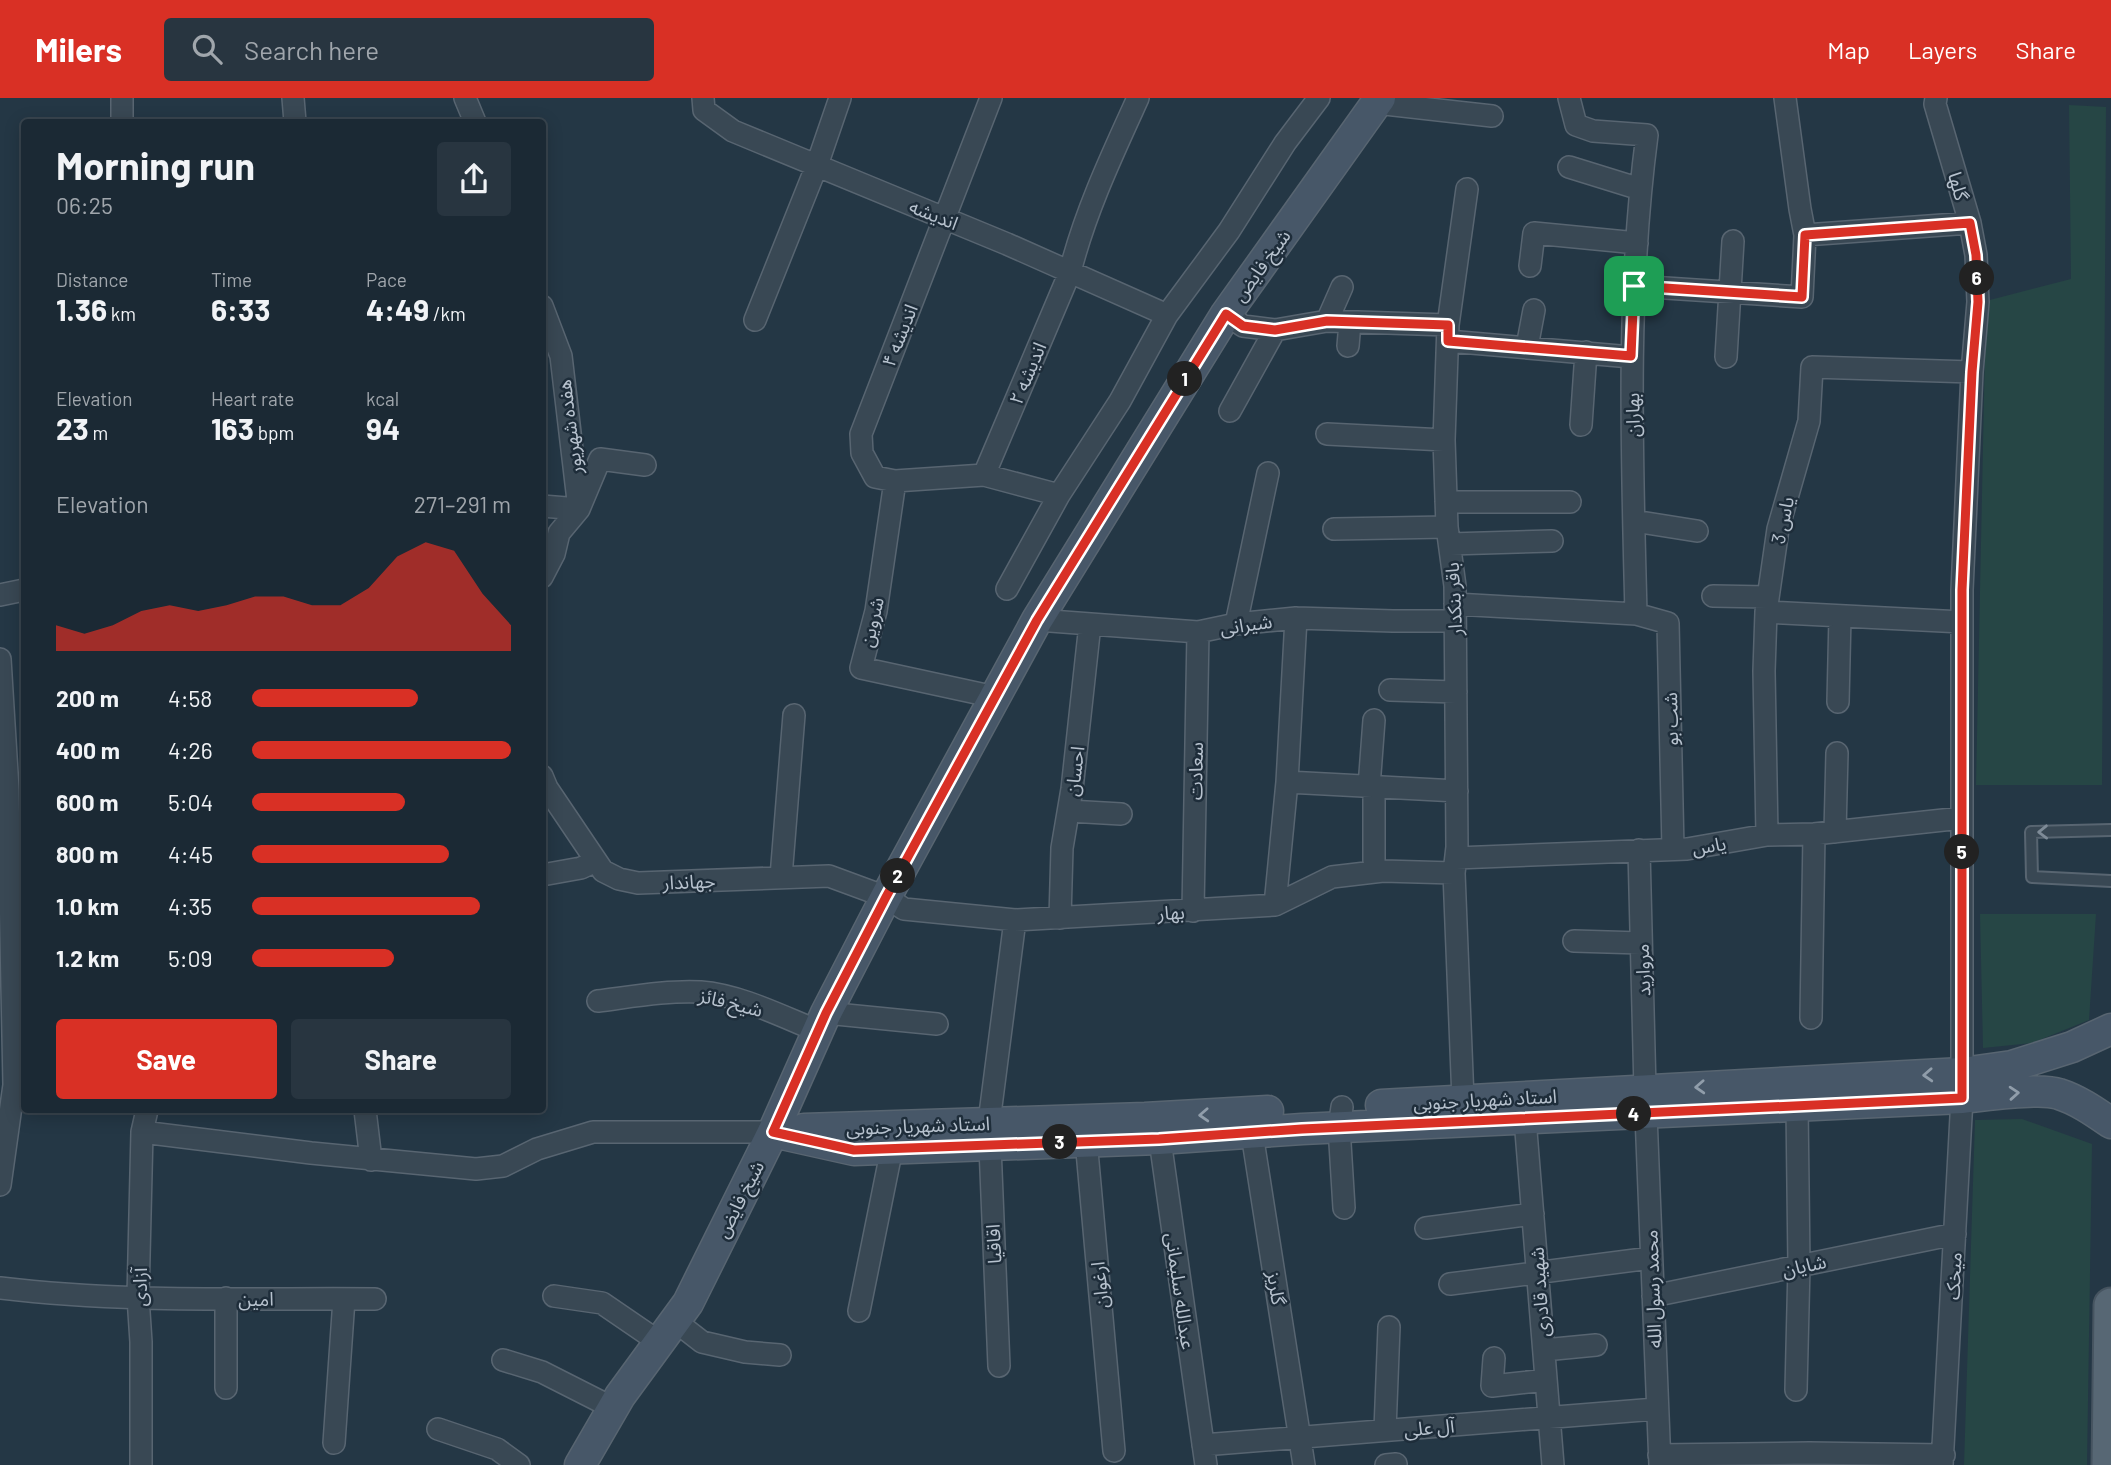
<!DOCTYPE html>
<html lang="en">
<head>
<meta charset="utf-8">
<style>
	body { margin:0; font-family:Barlow,"Noto Sans Arabic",sans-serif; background:#283540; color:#f1f3f6; height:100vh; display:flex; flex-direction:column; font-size:26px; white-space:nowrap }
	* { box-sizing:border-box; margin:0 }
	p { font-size:23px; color:#a0a6ac }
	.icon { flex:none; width:38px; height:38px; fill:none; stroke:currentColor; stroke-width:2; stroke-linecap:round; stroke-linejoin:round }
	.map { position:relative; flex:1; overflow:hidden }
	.details { position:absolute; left:21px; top:21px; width:525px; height:994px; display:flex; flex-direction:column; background:#1b2934; border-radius:7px; box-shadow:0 4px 18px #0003,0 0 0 2px #39454f }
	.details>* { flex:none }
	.pin { position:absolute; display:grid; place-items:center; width:60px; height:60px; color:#fff; margin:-30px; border-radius:14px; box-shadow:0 4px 10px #0006 }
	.km { position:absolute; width:35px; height:35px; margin:-18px; border-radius:50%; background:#222; color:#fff; font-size:19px; line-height:35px; text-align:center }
	.round { display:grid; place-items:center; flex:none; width:74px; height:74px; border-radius:7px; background:#283540 }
	.head { display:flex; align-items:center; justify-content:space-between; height:119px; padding:0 35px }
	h1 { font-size:38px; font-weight:700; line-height:52px }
	.figures { display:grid; grid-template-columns:repeat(3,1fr); gap:10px; height:119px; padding:7px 35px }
	.figures div { display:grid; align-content:center }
	.figures b { font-size:30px; font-weight:700 }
	.figures small { font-size:19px; font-weight:400 }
	.figures p { font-size:19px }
	.chart { height:196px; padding:14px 35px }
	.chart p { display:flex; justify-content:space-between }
	.chart svg { width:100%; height:126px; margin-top:7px; fill:#d93025; opacity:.7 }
	.button { display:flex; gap:14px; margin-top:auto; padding:14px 35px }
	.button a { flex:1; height:80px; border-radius:7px; background:#d93025; color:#fff; font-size:28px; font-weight:700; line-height:80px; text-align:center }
	.button a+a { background:#283540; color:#f1f3f6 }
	ul { padding:0 35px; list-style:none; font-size:23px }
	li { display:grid; grid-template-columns:112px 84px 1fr; align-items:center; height:52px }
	li i { height:18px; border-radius:9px; background:#d93025 }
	header { display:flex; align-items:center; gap:42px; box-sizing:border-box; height:98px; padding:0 35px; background:#d93025; color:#fff }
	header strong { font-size:33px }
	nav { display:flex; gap:38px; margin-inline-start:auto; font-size:24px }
	.search { width:490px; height:63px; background:#283540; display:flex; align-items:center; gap:18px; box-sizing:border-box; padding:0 24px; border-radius:7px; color:#a0a6ac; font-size:26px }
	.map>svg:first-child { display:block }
	.green { fill:#264645 }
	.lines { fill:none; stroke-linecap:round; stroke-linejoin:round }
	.lane-casing { stroke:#586571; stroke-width:14 }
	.street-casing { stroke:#586571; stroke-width:24 }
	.secondary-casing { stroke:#586571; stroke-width:33 }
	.primary-casing { stroke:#465460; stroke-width:37 }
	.lane { stroke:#394854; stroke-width:10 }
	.street { stroke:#394854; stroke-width:21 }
	.secondary { stroke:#475768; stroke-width:30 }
	.primary { stroke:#576774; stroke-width:33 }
	.oneway { stroke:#7e8b97 }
	.oneway2 { stroke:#909daa }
	.route-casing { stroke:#fff; stroke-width:14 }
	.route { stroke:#d93025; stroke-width:9 }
	.labels { text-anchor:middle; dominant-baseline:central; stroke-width:5; stroke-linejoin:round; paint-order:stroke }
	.street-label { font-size:19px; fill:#b7c2ce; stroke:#1e2d3a }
</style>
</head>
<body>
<header>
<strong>Milers</strong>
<div class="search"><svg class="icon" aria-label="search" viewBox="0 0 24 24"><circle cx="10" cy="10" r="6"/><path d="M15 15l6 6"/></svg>Search here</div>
<nav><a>Map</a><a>Layers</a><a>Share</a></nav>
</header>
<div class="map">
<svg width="2111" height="1367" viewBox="0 0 2111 1367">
	<rect width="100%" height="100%" fill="#243745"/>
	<path class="green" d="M 2069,7 L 2106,9 L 2102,687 L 1976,687 L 1986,203 L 2071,181 Z
		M 1980,816 L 2096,816 L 2089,922 L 2032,945 L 1983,950 Z
		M 2022,1021 L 2092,1046 L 2087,1367 L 1964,1367 L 1975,1022 Z"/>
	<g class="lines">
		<g class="lane-casing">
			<path id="lane" d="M 2111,732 L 2031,734 L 2032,779 L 2111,783"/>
		</g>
		<g class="street-casing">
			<path id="street" d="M 122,0 L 122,24
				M 293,0 L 295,24
				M 465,0 L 475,24
				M 703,0 L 704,12 L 733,33 L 1007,146 L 1167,217
				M 991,0 L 861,336 L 862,355 L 875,379 L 895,383 L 984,377 L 1059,397
				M 1569,0 L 1576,27 L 1593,33 L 1647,37 C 1626,196 1632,356 1636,516
				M 1936,0 L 1935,6 L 1970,125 L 1976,157 L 1978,204 L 1972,274 L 1962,492 L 1962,1000 L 1942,1367
				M 1376,5 L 1492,18
				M 1569,69 L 1640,91
				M 1805,137 L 1970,125
				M 1530,168 L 1534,135 L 1637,145
				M 1635,188 L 1802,199 L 1805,137 L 1800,111 L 1785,0
				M 542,208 L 561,258 L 579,411 L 542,408
				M 1226,216 L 1243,228 L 1275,232 L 1327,223 L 1448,227
				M 755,222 L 817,67 L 840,0
				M 1327,223 L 1342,189
				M 1448,243 L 1631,259
				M 1348,248 L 1350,224
				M 1527,249 L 1534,212
				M 1726,259 L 1733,143
				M 1230,313 L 1275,232
				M 1581,327 L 1586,254
				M 1327,336 L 1444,342
				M 984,377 L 1070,174 C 1085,114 1112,57 1138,0
				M 895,383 L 876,513 L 861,570 L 995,599
				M 1446,404 L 1570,404
				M 1634,423 L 1697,433
				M 1334,431 L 1447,429
				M 1450,446 L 1552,443
				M 542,479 L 554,456 L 559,435 L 579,411 L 600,361 L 645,367
				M 1007,491 L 1059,397 L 1120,303 L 1167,217 L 1229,133 L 1285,45 L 1319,0
				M 0,497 L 24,492
				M 1713,498 L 1768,499
				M 1455,506 L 1636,516 L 1668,525 L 1673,751
				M 1766,514 L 1962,524
				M 1037,522 L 1198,534 L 1236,526 L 1296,520 L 1393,523 L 1455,523
				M 1236,526 L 1268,375
				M 0,561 L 8,691 L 14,987 L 0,1087
				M 1390,592 L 1456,594
				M 1838,604 L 1840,518
				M 542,678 L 547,690 L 603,773 L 619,781 L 638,785 L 829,778 L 886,799 L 904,811 L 1015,822 L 1275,807 L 1332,779 L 1383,773 L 1454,775
				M 1287,684 L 1457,693
				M 1369,689 L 1374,622
				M 1069,713 L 1121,716
				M 1835,734 L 1837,655
				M 1767,737 L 1764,573 L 1766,514 L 1778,431 L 1809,323 L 1812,269 L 1972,274
				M 1639,752 L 1645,992 L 1660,1367
				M 1456,760 L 1687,751 L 1767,737 L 1814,736 L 1962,720
				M 1374,763 L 1374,689
				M 542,777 L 581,770 L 596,763
				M 781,779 L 794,617
				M 1275,807 L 1287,684 L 1296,520
				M 1193,813 L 1198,534
				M 1060,820 L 1062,750 L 1072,691 L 1090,526
				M 1574,843 L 1641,845
				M 598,903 C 630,899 669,892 701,894 C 740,897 783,919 818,933
				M 826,915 L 937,926
				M 1811,920 L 1814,736
				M 1463,1002 L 1454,775 L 1457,749 L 1455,488 L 1447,429 L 1444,342 L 1448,227 L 1467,91
				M 1342,1009 L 1339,1029 L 1344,1110
				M 365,1012 L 371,1062
				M 1525,1021 L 1553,1367
				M 1250,1023 L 1304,1367
				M 1158,1028 L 1206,1367
				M 1085,1031 L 1114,1353
				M 142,1034 L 311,1055 L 476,1071 L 503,1068 L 537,1051 L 593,1034 L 773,1034
				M 1426,1130 L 1533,1116
				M 1450,1186 L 1651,1160
				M 0,1190 C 124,1205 250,1200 375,1201
				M 554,1198 L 602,1205 L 659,1244
				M 1653,1198 L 1955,1136
				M 226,1200 L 226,1290
				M 859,1213 L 894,1040
				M 675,1223 L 702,1244 L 745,1254 L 780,1257
				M 1544,1252 L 1596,1247
				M 1494,1260 L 1492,1288 L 1546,1282
				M 503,1262 L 542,1274 L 613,1310
				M 999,1268 L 989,1024 L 1015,822
				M 1796,1292 L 1799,1168 L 1797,1008
				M 438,1331 L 497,1351 L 519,1367
				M 1385,1332 L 1389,1229
				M 334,1345 L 344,1201
				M 1203,1347 L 1656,1311
				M 1659,1357 L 1809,1355 L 1944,1357
				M 141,1367 L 141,1244 L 138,1199 L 142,1034 L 147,1012
				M 1386,1367 L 1396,1366"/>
		</g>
		<g class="secondary-casing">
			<path id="secondary" d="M 1381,1007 L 1962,975 L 2012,968 L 2072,949 L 2111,931
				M 804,1031 L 1145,1020 L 1268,1013
				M 773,1034 L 854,1052 L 1159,1041 L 1302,1031 L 1962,1000 C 1985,998 2039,989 2059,996 C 2078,1002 2095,1014 2111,1025
				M 580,1367 L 620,1298 L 688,1205 L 773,1034 L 826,915 L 886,799 L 1037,522 L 1226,216 L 1380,0"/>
		</g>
		<g class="primary-casing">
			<path id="primary" d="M 2109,1367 L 2111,1207"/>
		</g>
		<use href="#lane" class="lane"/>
		<use href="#street" class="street"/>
		<use href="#secondary" class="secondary"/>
		<use href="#primary" class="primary"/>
	</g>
	<defs><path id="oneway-chevron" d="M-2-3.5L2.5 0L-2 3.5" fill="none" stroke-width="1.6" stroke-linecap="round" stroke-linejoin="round" transform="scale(1.75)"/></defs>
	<use class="oneway" href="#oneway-chevron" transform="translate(2043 734) rotate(179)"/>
	<g class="oneway2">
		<use href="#oneway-chevron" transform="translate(1928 977) rotate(177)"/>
		<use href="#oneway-chevron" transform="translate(1700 989) rotate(177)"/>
		<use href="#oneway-chevron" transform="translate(2014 995) rotate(-4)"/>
		<use href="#oneway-chevron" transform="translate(1204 1017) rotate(177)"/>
	</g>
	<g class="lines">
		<g class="route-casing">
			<path id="route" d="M 1970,125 L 1976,157 L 1978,204 L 1972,274 L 1962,492 L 1962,1000 L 1302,1031 L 1159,1041 L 854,1052 L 773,1034 L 826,915 L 886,799 L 1037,522 L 1226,216 L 1243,228 L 1275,232 L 1327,223 L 1448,227 L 1448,243 L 1631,258 L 1634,188 L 1802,199 L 1805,137 Z"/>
		</g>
		<use href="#route" class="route"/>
	</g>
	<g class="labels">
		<g class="street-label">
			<text transform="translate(1959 88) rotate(74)">گلها</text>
			<text transform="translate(934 116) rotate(22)">اندیشه</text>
			<text transform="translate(1261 167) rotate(-54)">شیخ فایض</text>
			<text transform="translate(899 237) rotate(-68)">اندیشه ۴</text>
			<text transform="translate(1027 275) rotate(-67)">اندیشه ۲</text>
			<text transform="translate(1632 317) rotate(-91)">بهاران</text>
			<text transform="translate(569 329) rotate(-97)">هفده شهریور</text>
			<text transform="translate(1782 422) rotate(-78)">یاس 3</text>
			<text transform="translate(1453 501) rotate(-93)">باقر بنکدار</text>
			<text transform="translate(871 524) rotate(-77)">شروین</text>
			<text transform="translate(1246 526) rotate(-8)">شیرانی</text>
			<text transform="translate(1670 621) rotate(-91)">شب بو</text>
			<text transform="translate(1074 673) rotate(-83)">احسان</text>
			<text transform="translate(1195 673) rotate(-89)">سعادت</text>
			<text transform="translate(1709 747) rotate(-9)">یاس</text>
			<text transform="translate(689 783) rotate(-2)">جهاندار</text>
			<text transform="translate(1171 814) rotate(-3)">بهار</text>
			<text transform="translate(1642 872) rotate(-92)">مروارید</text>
			<text transform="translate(731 904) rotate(14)">شیخ فائز</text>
			<text transform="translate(1485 1001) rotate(-3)">استاد شهریار جنوبی</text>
			<text transform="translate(918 1027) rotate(-2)">استاد شهریار جنوبی</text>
			<text transform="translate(739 1101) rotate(-63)">شیخ فایض</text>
			<text transform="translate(993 1146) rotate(-93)">اقاقیا</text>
			<text transform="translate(1804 1167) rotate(-12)">شایان</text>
			<text transform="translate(1953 1178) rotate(-87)">میخک</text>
			<text transform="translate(1099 1187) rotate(-95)">ارغوان</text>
			<text transform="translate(139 1189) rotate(-90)">آزادی</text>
			<text transform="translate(1277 1190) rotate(81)">گلریز</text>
			<text transform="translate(1652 1191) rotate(-92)">محمد رسول الله</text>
			<text transform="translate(1181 1193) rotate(82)">عبدالله سلیمانی</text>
			<text transform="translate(1539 1194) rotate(-94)">شهید قادری</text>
			<text x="256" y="1200">امین</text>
			<text transform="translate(1429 1329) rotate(-5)">آل علی</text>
		</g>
	</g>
</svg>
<div class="pin" style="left:1634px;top:188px;background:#1e9e55"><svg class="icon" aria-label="arrive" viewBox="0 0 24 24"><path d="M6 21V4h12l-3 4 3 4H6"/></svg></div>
<b class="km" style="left:1185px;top:281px">1</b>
<b class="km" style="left:898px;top:778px">2</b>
<b class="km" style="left:1060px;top:1044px">3</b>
<b class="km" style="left:1634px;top:1016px">4</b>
<b class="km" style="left:1962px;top:754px">5</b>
<b class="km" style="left:1977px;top:180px">6</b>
<section class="details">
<div class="head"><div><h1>Morning run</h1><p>06:25</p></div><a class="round"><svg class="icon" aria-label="share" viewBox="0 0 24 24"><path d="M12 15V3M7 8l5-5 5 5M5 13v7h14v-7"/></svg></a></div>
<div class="figures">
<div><p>Distance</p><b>1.36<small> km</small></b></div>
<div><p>Time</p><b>6:33</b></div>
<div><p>Pace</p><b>4:49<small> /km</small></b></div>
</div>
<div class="figures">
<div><p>Elevation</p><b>23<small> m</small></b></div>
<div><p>Heart rate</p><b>163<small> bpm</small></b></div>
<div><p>kcal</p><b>94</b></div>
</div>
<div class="chart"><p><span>Elevation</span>271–291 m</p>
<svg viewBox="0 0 160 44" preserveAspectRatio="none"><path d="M0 44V35L10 38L20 35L30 30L40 28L50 30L60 28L70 25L80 25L90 28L100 28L110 22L120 11L130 6L140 9L150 24L160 35V44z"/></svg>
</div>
<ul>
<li><b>200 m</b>4:58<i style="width:64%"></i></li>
<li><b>400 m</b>4:26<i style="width:100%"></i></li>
<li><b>600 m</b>5:04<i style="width:59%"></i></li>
<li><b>800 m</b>4:45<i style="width:76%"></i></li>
<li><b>1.0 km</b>4:35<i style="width:88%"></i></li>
<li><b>1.2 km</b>5:09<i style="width:55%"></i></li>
</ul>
<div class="button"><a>Save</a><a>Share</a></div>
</section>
</div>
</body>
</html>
